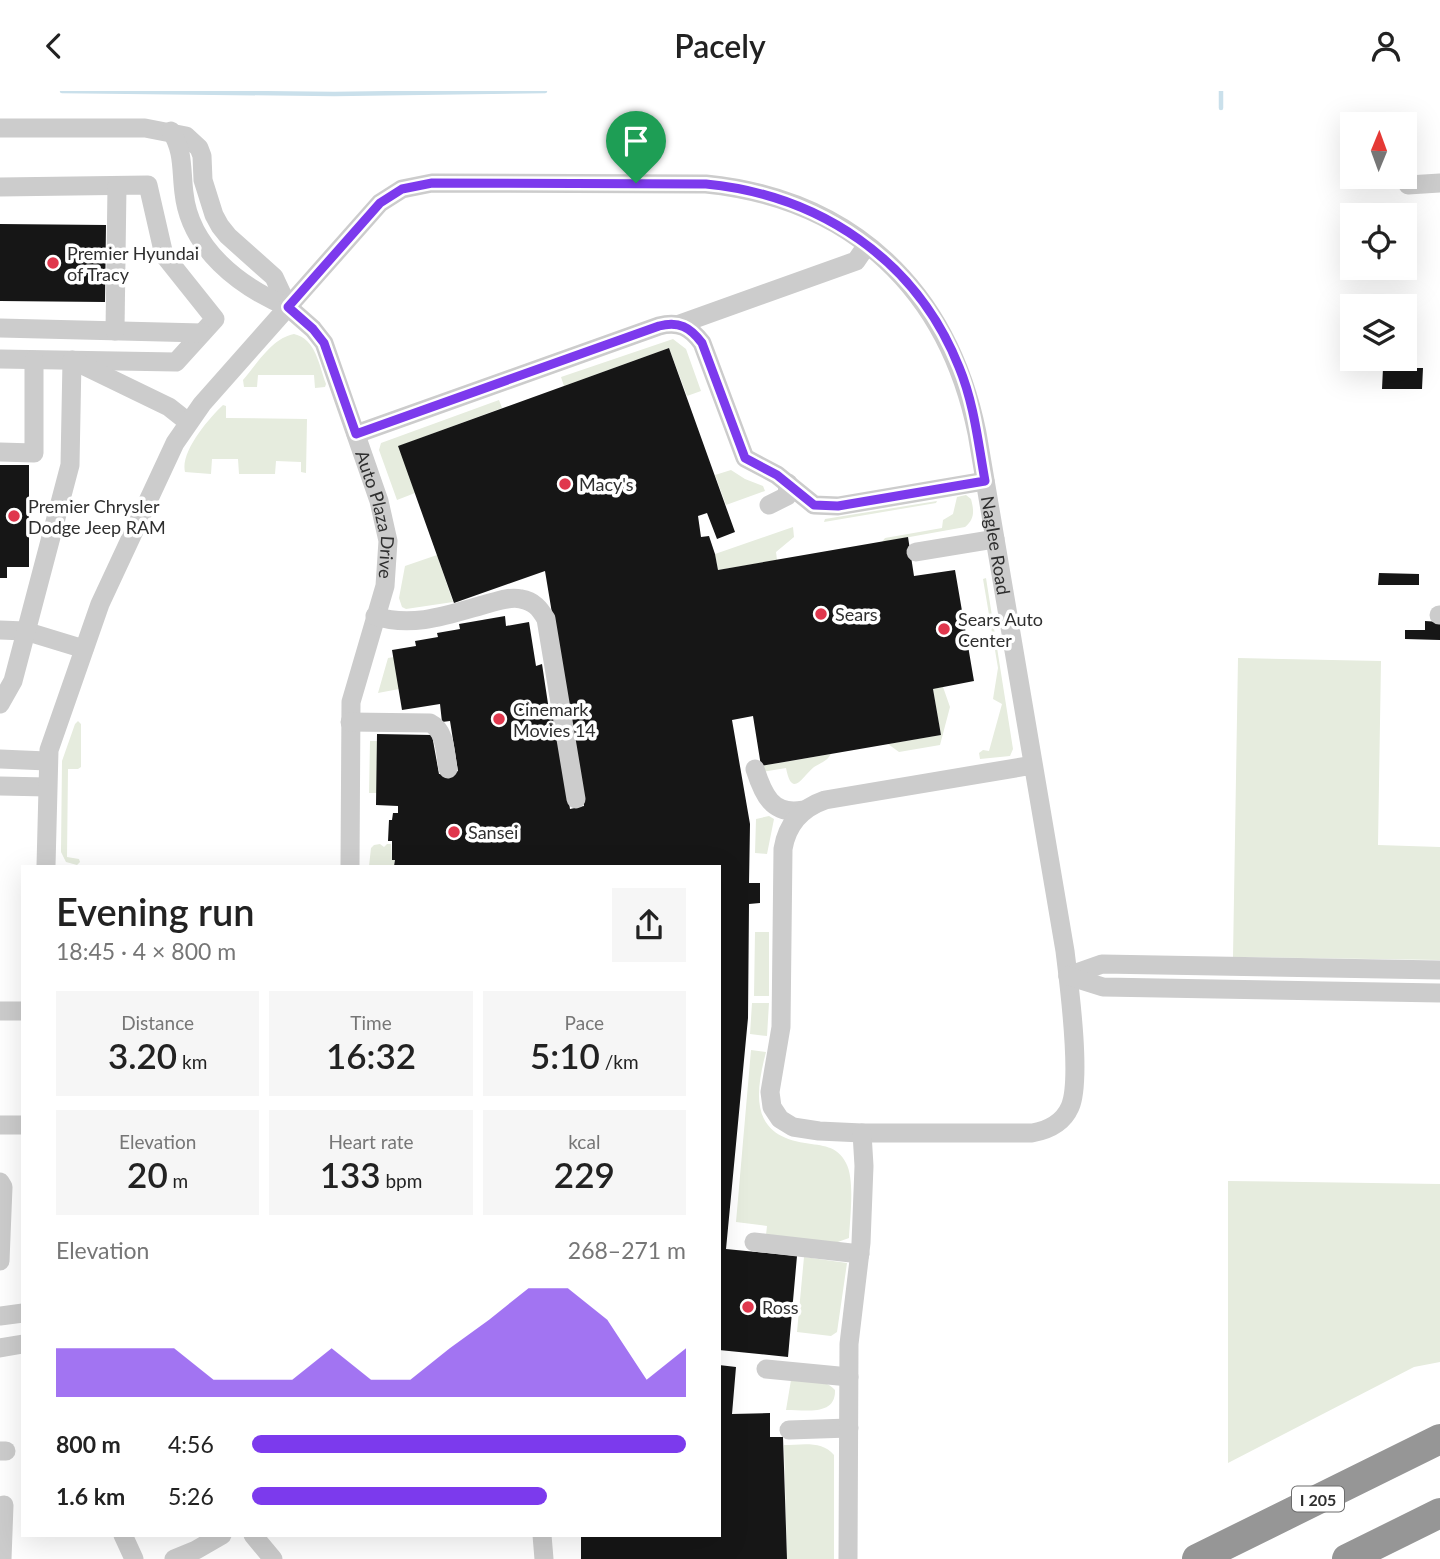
<!DOCTYPE html>
<html lang="en">
<head>
<meta charset="utf-8">
<style>
	body { margin:0; font-family:Lato,sans-serif; background:#f6f6f6; color:#222; height:100vh; display:flex; flex-direction:column; font-size:26px; white-space:nowrap }
	* { box-sizing:border-box; margin:0 }
	p { font-size:23px; color:#767676 }
	.icon { flex:none; width:38px; height:38px; fill:none; stroke:currentColor; stroke-width:2; stroke-linecap:round; stroke-linejoin:round }
	.map { position:relative; flex:1; overflow:hidden }
	.sheet { position:absolute; left:21px; top:774px; width:700px; height:672px; display:flex; flex-direction:column; background:#fff; border-radius:0px; box-shadow:0 7px 28px #0002 }
	.sheet>* { flex:none }
	.needle { width:46px; rotate:1deg }
	.tools { position:absolute; left:1340px; top:21px; display:grid; gap:14px }
	.tools a { display:grid; place-items:center; width:77px; height:77px; border-radius:0px; background:#fff; box-shadow:0 7px 28px #0002; font-size:35px }
	.pin { position:absolute; display:grid; place-items:center; width:60px; height:60px; color:#fff; margin:-72px -30px; border-radius:50% 50% 50% 0; rotate:-45deg; box-shadow:0 0 7px #0007 }
	.pin .icon { rotate:45deg }
	.round { display:grid; place-items:center; flex:none; width:74px; height:74px; border-radius:0px; background:#f6f6f6 }
	.summary { display:flex; align-items:center; justify-content:space-between; height:119px; padding:0 35px }
	h1 { font-size:38px; font-weight:600; line-height:52px }
	.figures { display:grid; grid-template-columns:repeat(3,1fr); gap:10px; height:119px; padding:7px 35px }
	.figures div { display:grid; align-content:center; border-radius:0px; background:#f6f6f6; text-align:center }
	.figures b { font-size:35px; font-weight:600 }
	.figures small { font-size:19px; font-weight:400 }
	.figures p { font-size:19px }
	.chart { height:196px; padding:14px 35px }
	.chart p { display:flex; justify-content:space-between }
	.chart svg { width:100%; height:126px; margin-top:7px; fill:#7c3aed; opacity:.7 }
	ul { padding:0 35px; list-style:none; font-size:23px }
	li { display:grid; grid-template-columns:112px 84px 1fr; align-items:center; height:52px }
	li i { height:18px; border-radius:9px; background:#7c3aed }
	header { display:flex; justify-content:space-between; align-items:center; height:91px; padding:0 35px; background:#fff; font-size:32px; font-weight:600 }
	.map>svg:first-child { display:block }
	.green { fill:#e6ecde }
	.lines { fill:none; stroke-linecap:round; stroke-linejoin:round }
	.stream { stroke:#cae0eb; stroke-width:4.5 }
	.building { fill:#161616 }
	.minor { stroke:#ccc; stroke-width:19 }
	.highway { stroke:#969696; stroke-width:30 }
	.route-casing { stroke:#fff; stroke-width:14 }
	.route { stroke:#7c3aed; stroke-width:9 }
	.poi-dot { fill:#e0374d; stroke:#fff; stroke-width:2.5 }
	.labels { text-anchor:middle; dominant-baseline:central; stroke-width:7; stroke-linejoin:round; paint-order:stroke }
	.shield { fill:#fff; stroke:#6d6d6d; stroke-width:2 }
	.shield-label { font-size:16px; font-weight:bold; fill:#2f2f2f }
	.poi-label { font-size:18px; fill:#2f2f2f; stroke:#fff; text-anchor:start }
	.street-label { font-size:18px; fill:#2f2f2f; stroke:#fff }
</style>
</head>
<body>
<header><svg class="icon" aria-label="back" viewBox="0 0 24 24"><path d="M15 5l-7 7 7 7"/></svg>Pacely<svg class="icon" aria-label="person" viewBox="0 0 24 24"><circle cx="12" cy="8" r="4"/><path d="M4 21q1-7 8-7t8 7"/></svg></header>
<div class="map">
<svg width="1440" height="1468" viewBox="0 0 1440 1468">
	<rect width="100%" height="100%" fill="#fff"/>
	<path class="green" d="M 294,243 C 316,248 319,274 326,293 L 325,296 L 315,297 L 314,284 L 258,284 L 257,296 L 244,296 L 243,289 C 257,273 272,247 294,243 Z
		M 673,248 L 686,258 L 701,300 L 687,305 L 669,257 L 564,295 L 561,286 Z
		M 499,309 L 502,317 L 399,355 L 415,402 L 397,409 L 379,359 L 381,352 Z
		M 223,314 L 226,315 L 226,327 L 307,328 L 306,382 L 301,381 L 301,371 L 276,370 L 275,383 L 239,383 L 238,368 L 212,368 L 211,383 L 185,381 C 180,361 209,327 223,314 Z
		M 731,379 L 745,388 L 763,395 L 765,400 L 726,414 L 715,384 Z
		M 966,404 L 971,408 C 974,419 975,428 965,436 L 882,451 L 885,447 L 942,437 L 943,429 L 953,423 L 957,406 Z
		M 937,410 L 936,412 L 824,431 L 825,428 Z
		M 793,436 L 794,446 L 776,461 L 777,469 L 718,479 L 715,463 Z
		M 437,464 L 453,511 L 406,518 L 402,516 L 399,507 L 405,475 Z
		M 986,487 L 1013,658 L 1010,665 L 980,668 L 979,662 L 983,659 L 989,660 L 1002,613 L 993,608 L 998,577 L 983,488 Z
		M 394,566 L 399,598 L 378,602 L 388,567 Z
		M 1238,567 L 1381,570 L 1378,754 L 1440,756 L 1440,869 L 1233,866 Z
		M 943,596 L 950,616 L 940,654 L 899,661 L 888,653 L 941,644 L 933,598 Z
		M 78,630 L 81,633 L 81,676 L 78,678 L 68,678 L 67,766 L 79,768 L 80,771 L 77,774 L 66,771 L 61,761 L 62,670 L 75,633 Z
		M 370,650 L 377,650 L 377,702 L 369,702 Z
		M 831,663 C 826,671 822,671 814,676 C 802,686 792,708 786,677 L 762,681 L 761,675 Z
		M 769,725 L 774,728 L 767,763 L 755,762 L 756,728 Z
		M 380,753 L 384,756 L 387,753 L 391,753 L 392,768 L 395,769 L 394,775 L 369,775 L 371,757 L 374,754 Z
		M 755,841 L 769,841 L 769,905 L 754,905 Z
		M 752,912 L 769,912 L 767,945 L 750,943 Z
		M 751,959 L 766,961 C 755,1003 750,1044 805,1052 C 822,1055 837,1054 846,1072 C 855,1088 850,1127 849,1147 L 835,1152 L 766,1144 L 767,1135 L 736,1131 Z
		M 1228,1090 L 1440,1093 L 1440,1271 L 1414,1276 L 1228,1372 Z
		M 804,1166 L 847,1172 L 837,1241 L 831,1245 L 797,1241 Z
		M 791,1289 C 806,1290 825,1287 835,1299 C 836,1325 806,1319 786,1319 Z
		M 784,1354 C 801,1354 822,1349 834,1364 L 834,1468 L 787,1468 Z"/>
	<g class="lines">
		<path class="stream" d="M 62,0 L 334,3 L 545,0
			M 1221,17 L 1221,0"/>
	</g>
	<path class="building" d="M 0,133 L 106,134 L 105,211 L 0,210 Z
		M 669,257 L 735,441 L 717,448 L 707,422 L 698,425 L 701,446 L 709,445 L 715,463 L 718,479 L 908,446 L 914,485 L 955,479 L 974,590 L 933,598 L 941,644 L 761,675 L 753,625 L 732,629 L 750,733 L 749,792 L 760,792 L 760,812 L 749,813 L 748,927 L 726,1158 L 797,1165 L 788,1266 L 719,1259 L 719,775 L 394,775 L 395,769 L 392,769 L 392,750 L 388,750 L 389,729 L 392,729 L 393,722 L 398,722 L 398,715 L 376,714 L 377,643 L 432,644 L 439,683 L 452,683 L 458,680 L 450,630 L 442,631 L 440,613 L 402,619 L 392,559 L 416,555 L 415,550 L 438,546 L 437,542 L 460,538 L 459,533 L 505,525 L 506,535 L 529,531 L 536,575 L 542,573 L 550,626 L 555,625 L 570,718 L 584,715 L 545,480 L 454,512 L 398,355 Z
		M 1383,277 L 1423,277 L 1422,298 L 1382,298 Z
		M 0,374 L 29,374 L 29,476 L 7,476 L 7,487 L 0,487 Z
		M 1379,482 L 1419,483 L 1419,494 L 1378,494 Z
		M 1425,530 L 1440,531 L 1440,549 L 1405,548 L 1405,539 L 1425,539 Z
		M 719,1274 L 736,1276 L 732,1323 L 770,1322 L 770,1346 L 783,1346 L 787,1468 L 581,1468 L 581,1444 L 719,1444 Z"/>
	<g class="lines">
		<g class="minor">
			<path id="s1" d="M 0,37 L 145,37 L 186,45 L 199,57 L 202,65 L 203,89 L 214,124 L 220,135 L 228,145 L 274,186 L 288,216 L 313,238 L 324,252 L 379,410 L 388,450 L 385,495 L 351,611 L 350,775"/>
			<path d="M 171,40 C 184,60 181,80 184,102 C 190,158 240,196 288,216"/>
			<path d="M 1408,94 L 1440,92"/>
			<path d="M 0,96 L 148,94 L 164,164 L 215,228 L 176,271 L 0,268"/>
			<path d="M 680,233 L 856,170 L 867,154"/>
			<path d="M 0,237 L 202,242"/>
			<path d="M 115,240 L 117,95"/>
			<path d="M 356,343 L 659,235 C 679,230 690,236 702,252 L 745,367 L 777,384 L 814,414 L 838,415 L 985,390"/>
			<path d="M 0,361 L 34,362 L 34,269"/>
			<path d="M 769,414 L 787,405 L 788,392"/>
			<path d="M 916,461 L 995,448"/>
			<path d="M 1439,524 L 1440,524"/>
			<path d="M 375,525 C 412,537 448,524 483,514 C 495,511 509,505 521,508 C 534,510 540,518 546,528 L 576,708"/>
			<path d="M 0,539 L 25,540 L 84,558"/>
			<path d="M 0,613 L 13,590 L 70,374 L 72,269 L 169,316 L 188,331"/>
			<path d="M 350,631 L 430,632 C 446,640 445,662 448,678"/>
			<path d="M 0,668 L 47,670"/>
			<path d="M 755,678 C 763,703 772,725 803,719"/>
			<path d="M 0,695 L 47,696"/>
			<path id="s2" d="M 46,775 L 49,659 L 100,513 L 175,352 L 202,313 L 380,112 L 402,98 L 432,92 L 706,93 C 853,108 948,199 977,342 L 1065,860 C 1069,893 1082,989 1070,1016 C 1063,1032 1049,1039 1032,1042 L 862,1042 L 819,1040 L 793,1036 L 780,1028 L 772,1016 L 770,1001 L 781,936 L 783,758 C 787,733 802,717 825,709 L 1033,674"/>
			<path d="M 1068,885 L 1102,873 L 1440,879"/>
			<path d="M 1068,885 L 1103,896 L 1440,902"/>
			<path d="M 0,920 L 23,920"/>
			<path d="M 0,1034 L 23,1034"/>
			<path d="M 0,1091 L 3,1096 L 0,1170"/>
			<path d="M 754,1151 L 860,1163"/>
			<path d="M 0,1225 L 23,1222"/>
			<path d="M 0,1257 L 23,1253"/>
			<path d="M 766,1278 L 849,1286"/>
			<path d="M 789,1339 L 849,1337"/>
			<path d="M 0,1360 L 6,1360"/>
			<path d="M 123,1444 L 134,1468"/>
			<path d="M 253,1444 L 273,1468"/>
			<path d="M 542,1444 L 544,1468"/>
			<path d="M 2,1468 L 4,1414"/>
			<path d="M 174,1468 L 196,1459 L 222,1444"/>
			<path d="M 848,1468 L 849,1253 L 861,1152 L 864,1075 L 862,1042"/>
		</g>
		<path class="highway" d="M 1197,1468 L 1440,1348
			M 1347,1468 L 1440,1422"/>
	</g>
	<g class="lines">
		<g class="route-casing">
			<path id="route" d="M 432,92 L 706,93 C 819,104 916,168 959,276 C 974,312 978,351 985,390 L 838,415 L 814,414 L 777,384 L 745,367 L 702,252 C 690,236 679,230 659,235 L 356,343 L 324,252 L 313,238 L 288,216 L 380,112 L 402,98 Z"/>
		</g>
		<use href="#route" class="route"/>
	</g>
	<g class="poi-dot">
		<circle cx="53" cy="172" r="7"/>
		<circle cx="565" cy="393" r="7"/>
		<circle cx="14" cy="425" r="7"/>
		<circle cx="821" cy="523" r="7"/>
		<circle cx="944" cy="538" r="7"/>
		<circle cx="499" cy="628" r="7"/>
		<circle cx="454" cy="741" r="7"/>
		<circle cx="748" cy="1216" r="7"/>
	</g>
	<g class="labels">
		<rect class="shield" x="1292" y="1395.5" width="52" height="25" rx="5"/>
		<g class="shield-label">
			<text x="1318" y="1408">I 205</text>
		</g>
		<g class="poi-label">
			<text x="67" y="162">Premier Hyundai<tspan x="67" dy="21">of Tracy</tspan></text>
			<text x="579" y="393">Macy's</text>
			<text x="28" y="415">Premier Chrysler<tspan x="28" dy="21">Dodge Jeep RAM</tspan></text>
			<text x="835" y="523">Sears</text>
			<text x="958" y="528">Sears Auto<tspan x="958" dy="21">Center</tspan></text>
			<text x="513" y="618">Cinemark<tspan x="513" dy="21">Movies 14</tspan></text>
			<text x="468" y="741">Sansei</text>
			<text x="762" y="1216">Ross</text>
		</g>
		<g class="street-label">
			<text stroke="none"><textPath href="#s1" startOffset="625">Auto Plaza Drive</textPath></text>
			<text stroke="none"><textPath href="#s2" startOffset="1606">Naglee Road</textPath></text>
		</g>
	</g>
</svg>
<div class="tools">
<a><svg class="needle" viewBox="-14 -14 28 28"><path d="M0-13l5 13h-10z" fill="#e53935"/><path d="M0 13l5-13h-10z" fill="#767676"/></svg></a>
<a><svg class="icon" aria-label="locate" viewBox="0 0 24 24"><circle cx="12" cy="12" r="6"/><path d="M12 2v4M12 18v4M2 12h4M18 12h4"/></svg></a>
<a><svg class="icon" aria-label="layers" viewBox="0 0 24 24"><path d="M12 4l9 5-9 5-9-5zM3 14l9 5 9-5"/></svg></a>
</div>
<div class="pin" style="left:636px;top:92px;background:#1e9e55"><svg class="icon" aria-label="arrive" viewBox="0 0 24 24"><path d="M6 21V4h12l-3 4 3 4H6"/></svg></div>
<section class="sheet">
<div class="summary"><div><h1>Evening run</h1><p>18:45 · 4 × 800 m</p></div><a class="round"><svg class="icon" aria-label="share" viewBox="0 0 24 24"><path d="M12 15V3M7 8l5-5 5 5M5 13v7h14v-7"/></svg></a></div>
<div class="figures">
<div><p>Distance</p><b>3.20<small> km</small></b></div>
<div><p>Time</p><b>16:32</b></div>
<div><p>Pace</p><b>5:10<small> /km</small></b></div>
</div>
<div class="figures">
<div><p>Elevation</p><b>20<small> m</small></b></div>
<div><p>Heart rate</p><b>133<small> bpm</small></b></div>
<div><p>kcal</p><b>229</b></div>
</div>
<div class="chart"><p><span>Elevation</span>268–271 m</p>
<svg viewBox="0 0 160 44" preserveAspectRatio="none"><path d="M0 44V27L10 27L20 27L30 27L40 38L50 38L60 38L70 27L80 38L90 38L100 27L110 17L120 6L130 6L140 17L150 38L160 27V44z"/></svg>
</div>
<ul>
<li><b>800 m</b>4:56<i style="width:100%"></i></li>
<li><b>1.6 km</b>5:26<i style="width:68%"></i></li>
</ul>
</section>
</div>
</body>
</html>
